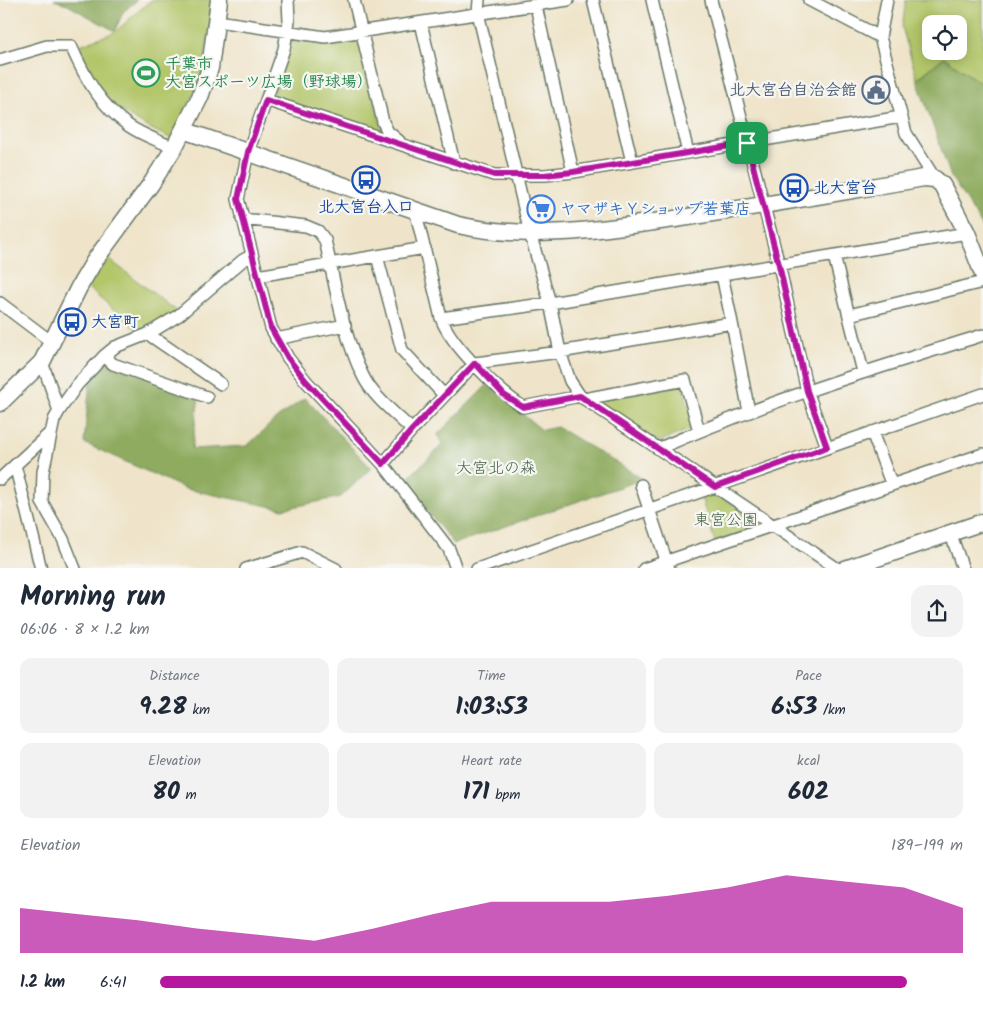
<!DOCTYPE html>
<html lang="en">
<head>
<meta charset="utf-8">
<style>
	body { margin:0; font-family:Kalam,"Klee One",sans-serif; background:#f2f2f3; color:#1f2937; height:100vh; display:flex; flex-direction:column; font-size:19px; white-space:nowrap }
	* { box-sizing:border-box; margin:0 }
	p { font-size:16px; color:#747a83 }
	.icon { flex:none; width:28px; height:28px; fill:none; stroke:currentColor; stroke-width:2; stroke-linecap:round; stroke-linejoin:round }
	.map { position:relative; height:568px; overflow:hidden }
	.sheet { display:flex; flex-direction:column; background:#fff; flex:1 }
	.sheet>* { flex:none }
	.fabs { position:absolute; left:922px; top:15px; display:grid; gap:10px }
	.fabs a { display:grid; place-items:center; width:45px; height:45px; border-radius:10px; background:#fff; box-shadow:0 2px 12px #0003; font-size:25px }
	.pin { position:absolute; display:grid; place-items:center; width:42px; height:42px; color:#fff; margin:-21px; border-radius:10px; box-shadow:0 2px 8px #0006 }
	.round { display:grid; place-items:center; flex:none; width:52px; height:52px; border-radius:15px; background:#f2f2f3 }
	.headline { display:flex; align-items:center; justify-content:space-between; height:85px; padding:0 20px }
	h1 { font-size:28px; font-weight:700; line-height:38px }
	.metrics { display:grid; grid-template-columns:repeat(3,1fr); gap:8px; height:85px; padding:5px 20px }
	.metrics div { display:grid; align-content:center; border-radius:12px; background:#f2f2f3; text-align:center }
	.metrics b { font-size:25px; font-weight:700 }
	.metrics small { font-size:14px; font-weight:400 }
	.metrics p { font-size:14px }
	.chart { height:140px; padding:10px 20px }
	.chart p { display:flex; justify-content:space-between }
	.chart svg { width:100%; height:90px; margin-top:5px; fill:#b5179e; opacity:.7 }
	ul { padding:0 20px; list-style:none; font-size:16px }
	li { display:grid; grid-template-columns:80px 60px 1fr; align-items:center; height:38px }
	li i { height:12px; border-radius:6px; background:#b5179e }
	.map>svg:first-child { display:block }
	.green { fill:#b3c66a; stroke:#69824f; fill-rule:evenodd }
	.forest { fill:#8eab5e; stroke:#567449 }
	.lines { fill:none; stroke-linecap:round; stroke-linejoin:round }
	.street-casing { stroke:#687768; stroke-width:14 }
	.secondary-casing { stroke:#687768; stroke-width:19 }
	.street { stroke:#fff; stroke-width:11 }
	.secondary { stroke:#fff; stroke-width:16 }
	.route-casing { stroke:#fff; stroke-width:10 }
	.route { stroke:#b5179e; stroke-width:6 }
	.labels { text-anchor:middle; dominant-baseline:central; stroke-width:4.5; stroke-linejoin:round; paint-order:stroke }
	.leisure-label { font-size:16px; font-weight:bold; fill:#27864d; stroke:#f6f6f2; text-anchor:start }
	.service-label { font-size:16px; font-weight:bold; fill:#4e5e75; stroke:#f6f6f2; text-anchor:end }
	.transit-label { font-size:16px; font-weight:bold; fill:#164399; stroke:#f6f6f2; text-anchor:start }
	.shop-label { font-size:16px; font-weight:bold; fill:#366cbe; stroke:#f6f6f2; text-anchor:start }
	.park-label { font-size:16px; fill:#445f42; stroke:#f6f6f2 }
</style>
</head>
<body>
<div class="map">
<svg width="983" height="569" viewBox="0 0 983 569">
	<rect width="100%" height="100%" fill="#f6f6f2"/>
	<filter id="ink" filterUnits="userSpaceOnUse"><feTurbulence type="fractalNoise" baseFrequency=".02" numOctaves="2"/><feDisplacementMap in="SourceGraphic" scale="10" xChannelSelector="R" yChannelSelector="G"/><feConvolveMatrix kernelMatrix="1 2 1 2 8 2 1 2 1" color-interpolation-filters="sRGB"/></filter>
	<filter id="wash" filterUnits="userSpaceOnUse"><feTurbulence type="fractalNoise" baseFrequency=".0096" numOctaves="4" result="noise"/><feDisplacementMap in="SourceGraphic" scale="20" xChannelSelector="R" yChannelSelector="G"/><feGaussianBlur stdDeviation="1.12" result="paint"/><feColorMatrix in="noise" values="0 0 0 0 0 0 0 0 0 0 0 0 0 0 0 0 0 1.4 0 .05"/><feComposite in="paint" operator="in"/></filter>
	<g filter="url(#wash)">
		<rect width="100%" height="100%" fill="#efe4c9"/>
		<path class="green" d="M 151,0 L 214,0 L 202,77 L 172,139 C 151,129 114,111 101,91 C 91,77 86,61 80,45 L 115,32 Z
			M 906,0 L 983,0 L 983,85 L 944,57 L 917,79 L 902,27 ZM 931,24 L 959,24 L 959,51 L 931,51 Z
			M 357,38 L 359,41 L 383,132 L 380,134 L 275,98 L 273,95 L 290,42 Z
			M 102,254 L 178,312 L 142,334 L 83,284 Z
			M 682,384 L 694,425 L 691,429 L 658,442 L 597,403 L 599,399 Z
			M 712,490 L 761,522 L 759,527 L 715,542 L 700,494 Z"/>
		<path class="forest" d="M 54,0 L 137,0 L 123,12 L 115,31 L 64,3 Z
			M 944,57 L 983,85 L 983,227 L 951,177 L 917,80 Z
			M 110,361 L 199,396 L 192,449 L 247,446 L 278,417 L 305,398 L 371,468 L 341,497 L 283,509 L 186,489 L 84,443 L 90,381 Z
			M 487,385 L 542,430 L 557,427 L 643,479 L 454,544 L 404,482 L 442,445 L 438,434 Z"/>
	</g>
	<g filter="url(#ink)">
		<g class="lines">
			<g class="street-casing">
				<path id="street" d="M 288,0 L 289,21 L 284,49 L 248,152 L 238,199 L 271,328 L 288,358 L 306,381 L 383,464 L 412,430 L 475,363 L 560,352 L 732,323 L 749,412
					M 354,0 L 383,122 L 388,132 L 399,141
					M 479,0 L 478,13 L 530,233 L 550,303 L 560,352 L 570,381 L 580,396 L 838,569
					M 593,0 L 632,162
					M 652,0 L 688,153
					M 711,0 L 779,265 L 807,391 L 827,447
					M 809,0 L 880,37
					M 887,0 L 880,37 L 906,133 L 935,179
					M 536,6 L 573,172
					M 217,21 L 325,37 L 568,0
					M 421,23 L 454,163
					M 0,60 L 47,46 L 71,46 C 85,78 100,105 129,126 C 142,135 160,141 174,148
					M 266,100 L 494,175 L 545,175 L 573,172 L 901,117
					M 415,209 L 441,318 C 451,346 499,391 523,407 L 580,396
					M 242,219 L 306,226 L 318,231 L 325,240 C 335,284 343,336 363,376 C 373,397 396,414 412,430
					M 377,256 L 402,350 L 444,395
					M 834,256 L 863,372
					M 722,275 L 732,323
					M 257,276 L 425,248
					M 0,303 L 53,343
					M 849,315 L 983,282
					M 441,318 L 550,303 L 967,233
					M 148,334 L 221,384
					M 276,339 L 345,325
					M 104,356 L 113,364 L 207,397
					M 42,362 L 59,411
					M 584,399 L 685,380 L 699,431
					M 872,432 L 891,483
					M 660,448 C 764,402 874,369 983,335
					M 383,464 L 449,549 L 456,569
					M 15,465 L 41,569
					M 0,479 L 51,432
					M 641,485 L 669,569
					M 950,532 L 963,569
					M 75,569 L 63,539 L 42,502 L 43,472 L 54,420 L 59,411 L 77,385 L 104,356 L 115,347 L 148,334 L 179,315 L 243,260 L 252,255
					M 246,569 L 302,552 L 336,569
					M 477,569 L 983,394
					M 644,569 L 983,454"/>
			</g>
			<g class="secondary-casing">
				<path id="secondary" d="M 183,130 L 458,225 C 535,242 612,228 688,217 C 767,205 846,191 924,178 L 935,179 L 942,185 L 967,233 L 983,274
					M 0,403 L 42,362 L 79,287 L 95,260 L 151,184 L 174,148 L 200,97 L 210,68 L 219,0
					M 845,569 L 983,522"/>
			</g>
			<use href="#street" class="street"/>
			<use href="#secondary" class="secondary"/>
		</g>
	</g>
	<g class="lines" filter="url(#ink)">
		<g class="route-casing">
			<path id="route" d="M 266,100 L 494,175 L 544,175 L 573,172 L 747,143 L 779,265 L 807,391 L 827,447 L 715,487 L 580,396 L 523,407 L 504,395 L 475,363 L 412,430 L 383,464 L 306,381 L 288,358 L 271,328 L 238,199 L 248,152 Z"/>
		</g>
		<use href="#route" class="route"/>
	</g>
	<defs>
		<g id="stadium-ring" transform="scale(1.4375)"><circle r="9.5" fill="#f6f6f2" stroke="#2e9e5b" stroke-width="1.5"/><path d="M0-5a6.5 5 0 1 0 0 10a6.5 5 0 1 0 0-10ZM-3.5-1.8h7v3.6h-7Z" fill="#2e9e5b"/></g>
		<g id="civic-ring" transform="scale(1.4375)"><circle r="9.5" fill="#f6f6f2" stroke="#5c6f8a" stroke-width="1.5"/><path d="M-.6-6.5H3V-4.5H.6V-3L4-1V1h2V6H-6V1h2V-1L-.6-3ZM-1.2 2.5V6h2.4V2.5Z" fill="#5c6f8a"/></g>
		<g id="bus-ring" transform="scale(1.4375)"><circle r="9.5" fill="#f6f6f2" stroke="#1a4fb4" stroke-width="1.5"/><path d="M-5-6H5V4H4V6H2V4H-2V6H-4V4H-5ZM-3.5-4V0h7V-4ZM-3.5 1.2v1.5H-2V1.2ZM2 1.2v1.5H3.5V1.2Z" fill="#1a4fb4"/></g>
		<g id="supermarket-ring" transform="scale(1.4375)"><circle r="9.5" fill="#f6f6f2" stroke="#3f7fe0" stroke-width="1.5"/><path d="M-6-5.5h2.5l.6 2H6L4.5 2H-2.5L-4.4-4H-6ZM-1.5 3.2a1.3 1.3 0 1 0 .1 0ZM3 3.2a1.3 1.3 0 1 0 .1 0Z" fill="#3f7fe0"/></g>
	</defs>
	<g fill-rule="evenodd">
		<use href="#stadium-ring" x="146" y="73"/>
		<use href="#civic-ring" x="876" y="90"/>
		<use href="#bus-ring" x="366" y="180"/>
		<use href="#bus-ring" x="794" y="188"/>
		<use href="#supermarket-ring" x="541" y="209"/>
		<use href="#bus-ring" x="72" y="322"/>
	</g>
	<g class="labels">
		<g class="leisure-label">
			<text x="165" y="64">千葉市<tspan x="165" dy="18">大宮スポーツ広場（野球場）</tspan></text>
		</g>
		<g class="service-label">
			<text x="857" y="90">北大宮台自治会館</text>
		</g>
		<g class="transit-label">
			<text x="813" y="188">北大宮台</text>
			<text x="366" y="207" text-anchor="middle">北大宮台入口</text>
			<text x="91" y="322">大宮町</text>
		</g>
		<g class="shop-label">
			<text x="560" y="209">ヤマザキＹショップ若葉店</text>
		</g>
		<g class="park-label">
			<text x="496" y="468">大宮北の森</text>
			<text x="726" y="520">東宮公園</text>
		</g>
	</g>
</svg>
<div class="fabs">
<a><svg class="icon" aria-label="locate" viewBox="0 0 24 24"><circle cx="12" cy="12" r="6"/><path d="M12 2v4M12 18v4M2 12h4M18 12h4"/></svg></a>
</div>
<div class="pin" style="left:747px;top:143px;background:#1e9e55"><svg class="icon" aria-label="arrive" viewBox="0 0 24 24"><path d="M6 21V4h12l-3 4 3 4H6"/></svg></div>
</div>
<section class="sheet">
<div class="headline"><div><h1>Morning run</h1><p>06:06 · 8 × 1.2 km</p></div><a class="round"><svg class="icon" aria-label="share" viewBox="0 0 24 24"><path d="M12 15V3M7 8l5-5 5 5M5 13v7h14v-7"/></svg></a></div>
<div class="metrics">
<div><p>Distance</p><b>9.28<small> km</small></b></div>
<div><p>Time</p><b>1:03:53</b></div>
<div><p>Pace</p><b>6:53<small> /km</small></b></div>
</div>
<div class="metrics">
<div><p>Elevation</p><b>80<small> m</small></b></div>
<div><p>Heart rate</p><b>171<small> bpm</small></b></div>
<div><p>kcal</p><b>602</b></div>
</div>
<div class="chart"><p><span>Elevation</span>189–199 m</p>
<svg viewBox="0 0 160 44" preserveAspectRatio="none"><path d="M0 44V22L10 25L20 28L30 32L40 35L50 38L60 32L70 25L80 19L90 19L100 19L110 16L120 12L130 6L140 9L150 12L160 22V44z"/></svg>
</div>
<ul>
<li><b>1.2 km</b>6:41<i style="width:93%"></i></li>
</ul>
</section>
</body>
</html>
